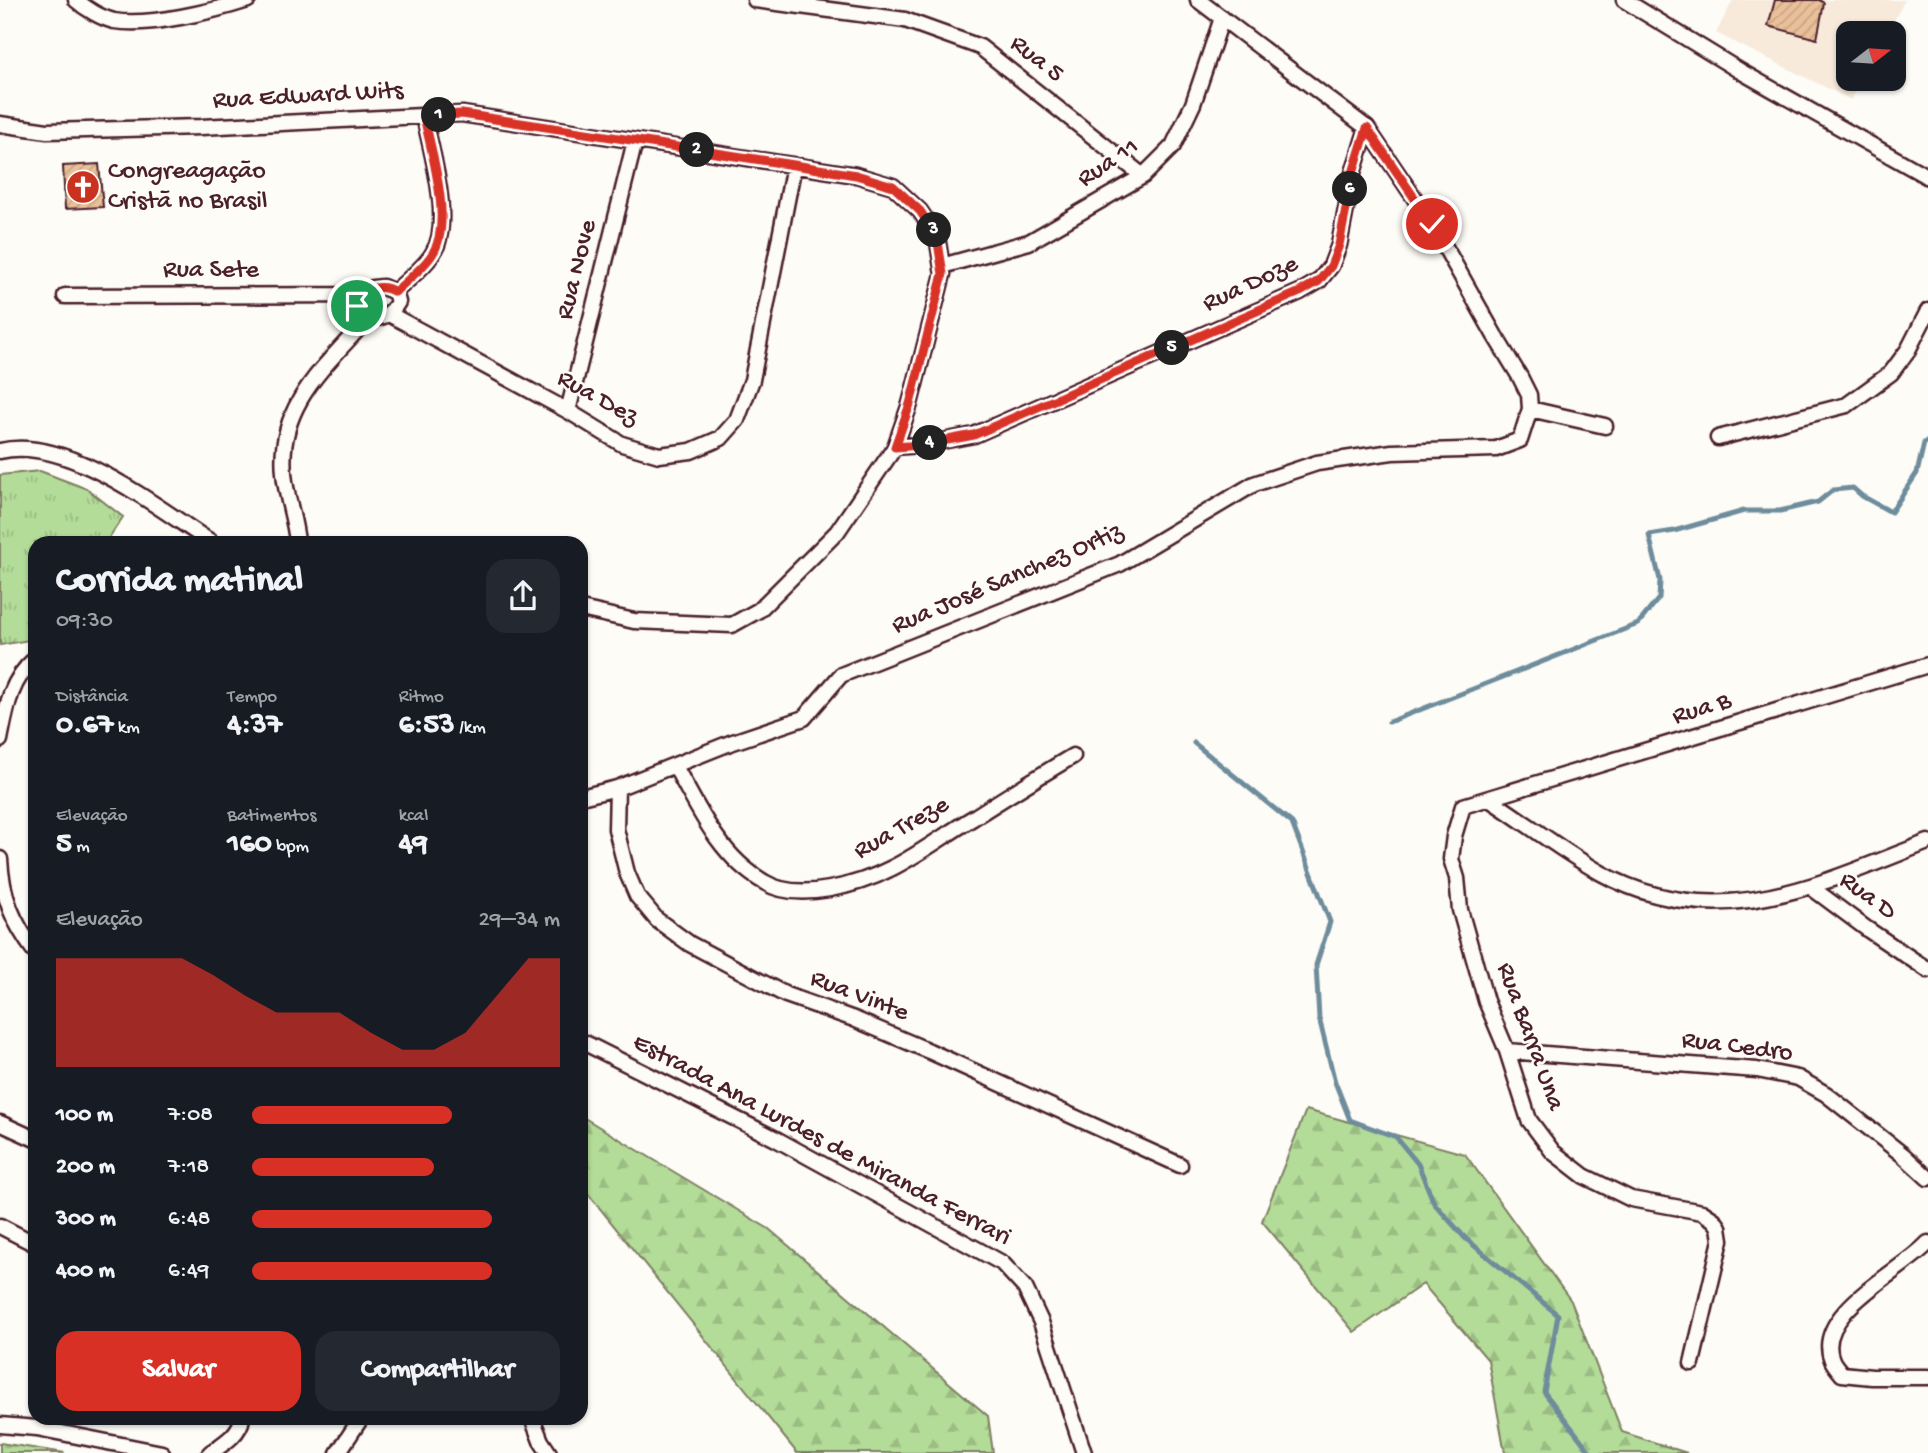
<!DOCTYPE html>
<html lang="pt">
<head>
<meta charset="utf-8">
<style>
	body { margin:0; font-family:"Gochi Hand",sans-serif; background:#242831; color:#f1f3f6; height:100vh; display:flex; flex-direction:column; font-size:26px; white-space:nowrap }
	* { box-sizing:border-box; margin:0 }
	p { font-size:23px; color:#9ea1a6 }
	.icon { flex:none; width:38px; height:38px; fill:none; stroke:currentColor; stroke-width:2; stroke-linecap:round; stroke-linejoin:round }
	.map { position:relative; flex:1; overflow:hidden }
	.sheet { position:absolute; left:28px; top:536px; width:560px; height:889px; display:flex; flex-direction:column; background:#171b24; border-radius:21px; box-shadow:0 2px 5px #0004 }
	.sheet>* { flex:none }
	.needle { width:46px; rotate:73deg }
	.fabs { position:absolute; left:1836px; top:21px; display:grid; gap:14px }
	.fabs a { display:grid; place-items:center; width:70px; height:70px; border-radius:14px; background:#171b24; box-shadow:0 2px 5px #0004; font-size:35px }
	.pin { position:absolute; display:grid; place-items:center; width:60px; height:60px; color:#fff; margin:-30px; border:4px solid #fff; border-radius:50%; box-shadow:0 2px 7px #0007 }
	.km { position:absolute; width:35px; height:35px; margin:-18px; border-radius:50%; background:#222; color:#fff; font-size:19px; line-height:35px; text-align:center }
	.round { display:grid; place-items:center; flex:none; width:74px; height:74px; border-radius:21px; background:#242831 }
	.overview { display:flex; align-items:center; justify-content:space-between; height:119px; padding:0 28px }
	h1 { font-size:38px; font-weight:800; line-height:52px }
	.stats { display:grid; grid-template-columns:repeat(3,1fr); gap:10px; height:119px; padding:7px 28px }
	.stats div { display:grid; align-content:center }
	.stats b { font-size:30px; font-weight:800 }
	.stats small { font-size:19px; font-weight:400 }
	.stats p { font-size:19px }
	.chart { height:196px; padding:14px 28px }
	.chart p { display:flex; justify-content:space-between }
	.chart svg { width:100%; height:126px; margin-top:7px; fill:#d93025; opacity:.7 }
	.primary-button { display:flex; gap:14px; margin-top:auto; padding:14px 28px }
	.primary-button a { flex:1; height:80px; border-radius:21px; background:#d93025; color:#fff; font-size:28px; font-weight:800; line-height:80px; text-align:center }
	.primary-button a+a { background:#242831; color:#f1f3f6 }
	ul { padding:0 28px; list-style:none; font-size:23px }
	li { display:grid; grid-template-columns:112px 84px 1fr; align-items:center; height:52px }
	li i { height:18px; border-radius:9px; background:#d93025 }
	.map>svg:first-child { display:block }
	.built { fill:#f7eadb }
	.grass { fill:url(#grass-tufts); stroke:#7e7e62; stroke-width:2 }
	.forest { fill:url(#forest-firs); stroke:#7e7e62; stroke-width:2 }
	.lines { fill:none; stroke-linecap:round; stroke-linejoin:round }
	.stream { stroke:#6e8c9b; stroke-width:5 }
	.building { fill:url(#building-hatch); stroke:#4a1f2b; stroke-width:2 }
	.minor-casing { stroke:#4a1f2b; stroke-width:19 }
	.minor { stroke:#fdfcf7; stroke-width:14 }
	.route-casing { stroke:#fff; stroke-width:14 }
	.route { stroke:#d93025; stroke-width:9 }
	.labels { text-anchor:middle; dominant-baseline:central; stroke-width:5; stroke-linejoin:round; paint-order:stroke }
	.street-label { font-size:26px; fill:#4a1f2b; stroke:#fdfcf7 }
	.poi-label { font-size:26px; fill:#4a1f2b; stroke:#fdfcf7; text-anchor:start }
</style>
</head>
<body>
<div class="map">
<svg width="1928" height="1453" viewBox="0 0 1928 1453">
	<defs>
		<pattern id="grass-tufts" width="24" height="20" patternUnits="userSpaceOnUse" patternTransform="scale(1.75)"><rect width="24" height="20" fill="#b3dc98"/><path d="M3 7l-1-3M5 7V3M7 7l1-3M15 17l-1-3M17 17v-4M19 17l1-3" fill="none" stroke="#9bbc83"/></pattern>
		<pattern id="forest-firs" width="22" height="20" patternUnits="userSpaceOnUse" patternTransform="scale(1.75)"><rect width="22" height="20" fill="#b3dc98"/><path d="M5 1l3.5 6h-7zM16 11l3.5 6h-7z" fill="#9bbc83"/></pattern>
		<pattern id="building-hatch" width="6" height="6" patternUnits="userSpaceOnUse" patternTransform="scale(1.75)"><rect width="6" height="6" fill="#e9c099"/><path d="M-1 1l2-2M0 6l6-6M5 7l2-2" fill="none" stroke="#c9a584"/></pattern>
	</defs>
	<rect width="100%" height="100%" fill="#fdfcf7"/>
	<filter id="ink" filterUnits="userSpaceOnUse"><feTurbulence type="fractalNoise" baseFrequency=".0143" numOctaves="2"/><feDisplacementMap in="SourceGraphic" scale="14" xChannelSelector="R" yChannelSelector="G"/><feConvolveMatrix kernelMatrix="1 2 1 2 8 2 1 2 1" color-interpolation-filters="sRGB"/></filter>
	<g filter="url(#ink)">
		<path class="built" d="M 1733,0 L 1905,0 L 1887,33 L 1848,33 L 1848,79 L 1863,79 L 1851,100 L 1716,33 Z"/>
		<path class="grass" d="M 40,471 L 87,489 L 123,517 L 106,542 L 35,542 L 35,639 L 0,645 L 0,475 Z"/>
		<path class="forest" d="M 1306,1110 L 1465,1154 L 1571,1301 L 1622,1432 L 1687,1453 L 1505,1453 L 1488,1360 L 1423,1284 L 1354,1332 L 1262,1221 Z
			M 581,1116 L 769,1229 L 988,1416 L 993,1453 L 797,1453 L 581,1185 Z
			M 0,1443 L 65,1453 L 0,1453 Z"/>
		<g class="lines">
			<path class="stream" d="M 1389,722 L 1638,624 L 1659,598 L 1660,580 L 1649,535 L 1674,531 L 1744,511 L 1780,511 L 1818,502 L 1833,490 L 1853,488 L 1862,496 L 1891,512 L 1917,473 L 1924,443 L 1928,440
				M 1194,743 L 1292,823 L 1330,922 L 1316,965 L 1319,1018 L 1335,1082 L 1350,1120 L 1396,1137 L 1418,1164 L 1434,1203 L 1465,1238 L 1558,1315 L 1544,1392 L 1591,1453"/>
		</g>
		<path class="building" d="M 1775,0 L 1819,0 L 1824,3 L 1817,39 L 1768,26 Z
			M 99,164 L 103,207 L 65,209 L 63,166 Z"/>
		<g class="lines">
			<g class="minor-casing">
				<path id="minor" d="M 76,0 C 86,9 101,18 114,21 C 149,27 214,11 248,0
					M 755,0 L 905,20 L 980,47 L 1143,176
					M 1624,0 L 1740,71 L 1928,177
					M 0,124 L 47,131 L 201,127 L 462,114 L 856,175 L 893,186 L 920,211 L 937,236 L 943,274 L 910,404 L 895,447 L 837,532 L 759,610 L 732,625 L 634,621 L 581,609
					M 942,266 L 1029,242 L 1143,176 L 1173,146 L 1193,104 L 1222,18
					M 383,287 L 395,292 L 398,302 C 391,315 377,323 363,315 L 356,301 L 358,295 L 373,288 Z
					M 395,292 C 406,281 426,266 433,253 C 453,222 431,151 424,116
					M 65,296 L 358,295
					M 389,314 L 568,411 L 622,444 L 659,455 L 691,451 L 721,438 L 737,420 L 752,380 L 794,165
					M 1530,409 L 1605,426
					M 568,411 L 635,141
					M 1718,438 L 1847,405 L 1891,373 L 1908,350 L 1928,311
					M 895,447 L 921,445 L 974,435 L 1300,292 L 1319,281 L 1331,266 L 1339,245 L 1353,173 L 1367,128
					M 0,451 C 67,435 156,507 211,542
					M 297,542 C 295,519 286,497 284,473 C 277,404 327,365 368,318
					M 0,740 C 6,709 10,680 35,659
					M 675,766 C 698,808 720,857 764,882 C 798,903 859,885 892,868 C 920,854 946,834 973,818 C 1006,797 1039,776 1073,756
					M 617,788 L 616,829 L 627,873 L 637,896 L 657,920 L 690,944 L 786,995 L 854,1019 L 929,1051 L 1180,1165
					M 581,797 L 617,788 L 730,743 L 804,718 L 841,675 L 1120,564 L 1254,484 L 1317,463 L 1392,452 L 1496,449 L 1520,440 L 1530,409 L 1529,395 L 1520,377 L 1495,336 L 1432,224 L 1367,128 L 1198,0
					M 1489,799 C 1526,823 1562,851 1601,873 C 1715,936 1818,885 1928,842
					M 0,859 C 2,897 13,922 35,952
					M 1812,888 L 1867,929 L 1928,970
					M 581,1041 L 776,1139 L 1002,1263 L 1025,1288 L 1041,1322 L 1084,1453
					M 1507,1051 L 1757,1070 L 1798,1078 L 1826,1094 L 1903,1155 L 1928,1178
					M 0,1123 L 35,1139
					M 0,1226 L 35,1244
					M 1928,1243 C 1903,1271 1812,1313 1832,1360 C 1834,1365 1839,1370 1842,1374 L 1872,1377 L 1928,1377
					M 1692,1363 L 1721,1240 L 1719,1227 L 1714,1220 L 1702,1212 L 1631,1199 L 1584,1176 L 1553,1152 L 1529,1120 L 1507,1051 L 1486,1001 L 1460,910 L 1457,878 L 1451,859 L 1454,836 L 1463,806 L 1928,665
					M 532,1418 L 541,1441 L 549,1453
					M 0,1425 L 37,1428 L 162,1453
					M 210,1453 C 223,1444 240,1434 242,1418
					M 338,1453 L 361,1418"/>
			</g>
			<use href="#minor" class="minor"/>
		</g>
	</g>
	<g class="lines" filter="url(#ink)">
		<g class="route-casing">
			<path id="route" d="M 357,306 L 358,295 C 369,288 383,284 395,292 C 407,280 425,267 433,253 C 453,222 431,151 424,116 L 462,114 L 794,165 L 856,175 L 893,186 L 920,211 L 937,236 L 943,274 L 910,404 L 895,447 L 921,445 L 974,435 L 1300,292 L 1319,281 L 1331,266 L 1339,245 L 1353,173 L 1367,128 L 1432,224"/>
		</g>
		<use href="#route" class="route"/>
	</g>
	<defs>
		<g id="church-disc" transform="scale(1.75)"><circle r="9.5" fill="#c8321e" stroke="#fdfcf7"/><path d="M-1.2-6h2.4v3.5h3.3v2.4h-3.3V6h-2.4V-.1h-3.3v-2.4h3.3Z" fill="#fff"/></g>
	</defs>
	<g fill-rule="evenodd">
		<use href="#church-disc" x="83" y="187"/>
	</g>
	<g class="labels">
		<g class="street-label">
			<text transform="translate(1036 60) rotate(38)">Rua 5</text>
			<text transform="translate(308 97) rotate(-3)">Rua Edward Wits</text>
			<text transform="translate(1109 164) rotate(-34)">Rua 11</text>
			<text transform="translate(578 270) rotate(-76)">Rua Nove</text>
			<text x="211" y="271">Rua Sete</text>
			<text transform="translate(1251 285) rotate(-25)">Rua Doze</text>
			<text transform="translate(597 399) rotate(29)">Rua Dez</text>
			<text transform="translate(1008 580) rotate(-23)">Rua José Sanchez Ortiz</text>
			<text transform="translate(1702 710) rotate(-17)">Rua B</text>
			<text transform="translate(902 829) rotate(-29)">Rua Treze</text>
			<text transform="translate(1867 897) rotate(36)">Rua D</text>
			<text transform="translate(859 997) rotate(21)">Rua Vinte</text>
			<text transform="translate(1529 1037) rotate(70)">Rua Barra Una</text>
			<text transform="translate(1737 1048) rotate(7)">Rua Cedro</text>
			<text transform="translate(821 1141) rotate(28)">Estrada Ana Lurdes de Miranda Ferrari</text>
		</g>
		<g class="poi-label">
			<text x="108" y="172">Congreagação<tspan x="108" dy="30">Cristã no Brasil</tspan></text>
		</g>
	</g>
</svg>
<div class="fabs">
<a><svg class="needle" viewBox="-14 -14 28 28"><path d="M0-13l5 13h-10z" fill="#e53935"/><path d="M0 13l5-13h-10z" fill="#9ea1a6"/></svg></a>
</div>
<div class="pin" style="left:357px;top:306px;background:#1e9e55"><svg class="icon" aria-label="arrive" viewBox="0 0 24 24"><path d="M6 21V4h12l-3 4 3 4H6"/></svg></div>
<div class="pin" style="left:1432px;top:224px;background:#d93025"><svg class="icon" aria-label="check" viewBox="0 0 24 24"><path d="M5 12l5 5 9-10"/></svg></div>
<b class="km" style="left:439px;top:115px">1</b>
<b class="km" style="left:697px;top:150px">2</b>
<b class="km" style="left:934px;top:230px">3</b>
<b class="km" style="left:930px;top:443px">4</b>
<b class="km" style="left:1172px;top:348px">5</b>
<b class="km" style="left:1350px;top:189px">6</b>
<section class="sheet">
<div class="overview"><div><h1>Corrida matinal</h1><p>09:30</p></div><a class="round"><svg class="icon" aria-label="share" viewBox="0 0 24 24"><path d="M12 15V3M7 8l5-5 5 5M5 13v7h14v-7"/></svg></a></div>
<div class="stats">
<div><p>Distância</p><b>0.67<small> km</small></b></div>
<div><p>Tempo</p><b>4:37</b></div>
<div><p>Ritmo</p><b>6:53<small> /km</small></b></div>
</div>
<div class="stats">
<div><p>Elevação</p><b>5<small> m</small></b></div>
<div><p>Batimentos</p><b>160<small> bpm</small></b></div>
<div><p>kcal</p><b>49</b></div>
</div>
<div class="chart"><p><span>Elevação</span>29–34 m</p>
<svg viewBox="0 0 160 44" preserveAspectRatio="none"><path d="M0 44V6L10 6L20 6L30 6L40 6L50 12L60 19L70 25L80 25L90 25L100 32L110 38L120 38L130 32L140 19L150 6L160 6V44z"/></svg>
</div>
<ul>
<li><b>100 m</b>7:08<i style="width:65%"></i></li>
<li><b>200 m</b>7:18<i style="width:59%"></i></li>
<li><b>300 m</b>6:48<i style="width:78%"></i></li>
<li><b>400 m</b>6:49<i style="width:78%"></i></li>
</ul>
<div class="primary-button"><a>Salvar</a><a>Compartilhar</a></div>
</section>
</div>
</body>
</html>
